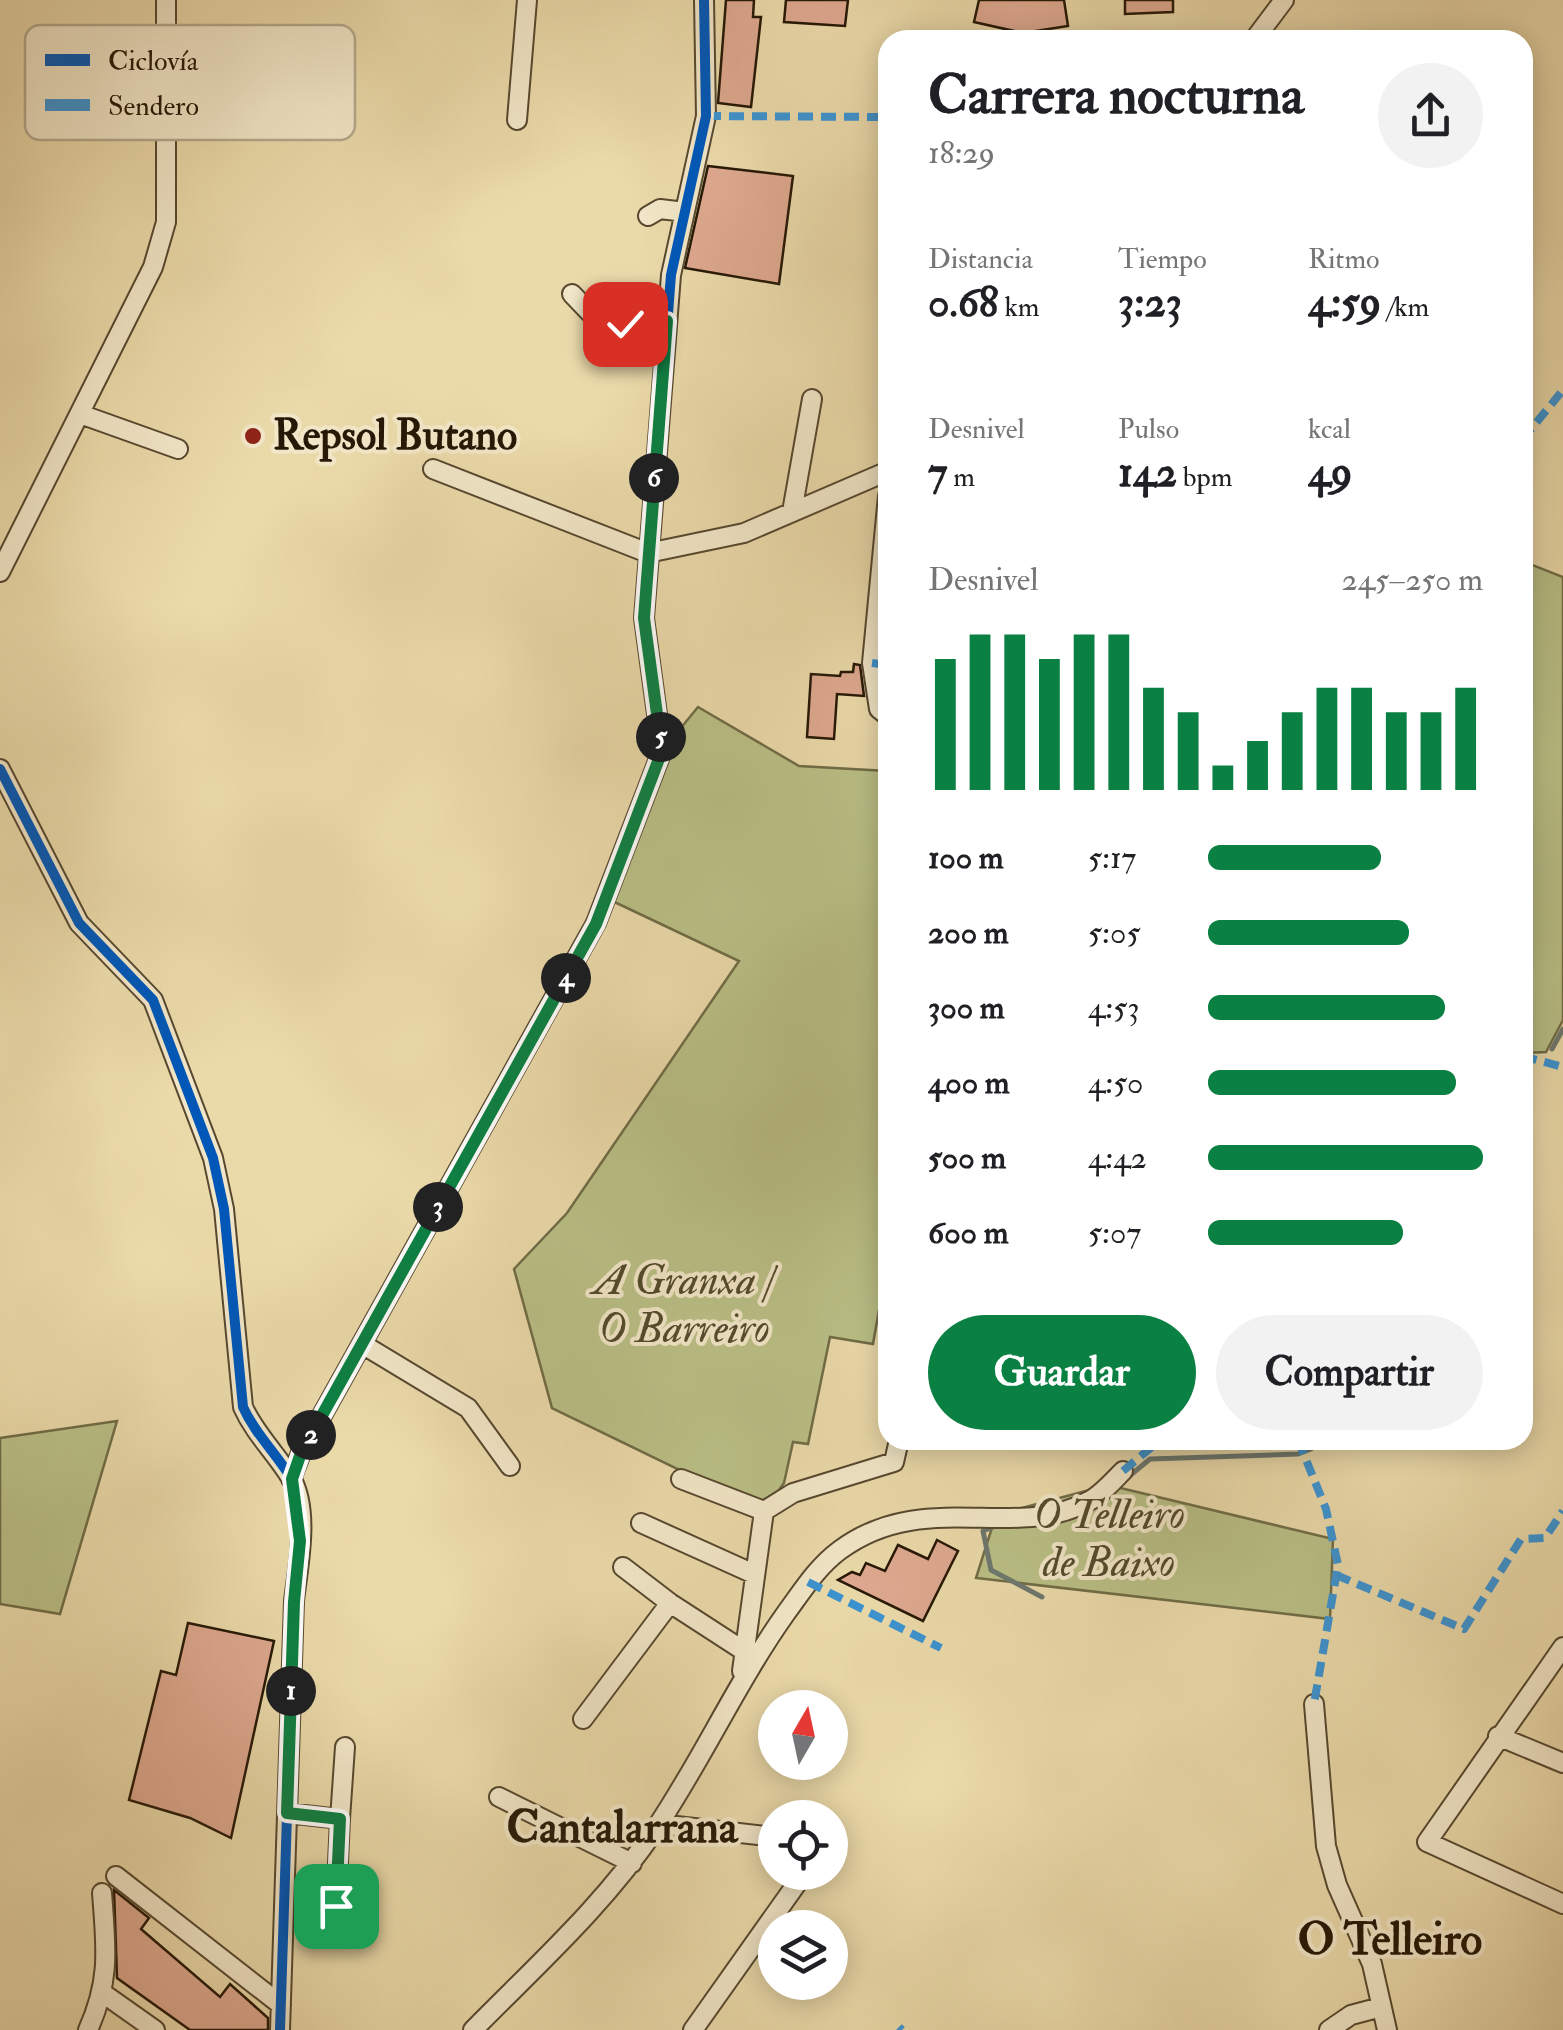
<!DOCTYPE html>
<html lang="es">
<head>
<meta charset="utf-8">
<style>
	body { margin:0; font-family:"IM FELL Double Pica",serif; background:#f2f2f2; color:#202124; height:100vh; display:flex; flex-direction:column; font-size:38px; white-space:nowrap }
	* { box-sizing:border-box; margin:0 }
	p { font-size:32px; color:#757577 }
	.icon { flex:none; width:55px; height:55px; fill:none; stroke:currentColor; stroke-width:2; stroke-linecap:round; stroke-linejoin:round }
	.map { position:relative; flex:1; overflow:hidden }
	.drawer { position:absolute; left:878px; top:30px; width:655px; height:1420px; display:flex; flex-direction:column; background:#fff; border-radius:30px; box-shadow:0 5px 25px #0003 }
	.drawer>* { flex:none }
	.needle { width:65px; rotate:9deg }
	.fabs { position:absolute; left:758px; top:1690px; display:grid; gap:20px }
	.fabs a { display:grid; place-items:center; width:90px; height:90px; border-radius:50%; background:#fff; box-shadow:0 5px 25px #0003; font-size:50px }
	.pin { position:absolute; display:grid; place-items:center; width:85px; height:85px; color:#fff; margin:-42px; border-radius:20px; box-shadow:0 5px 15px #0006 }
	.km { position:absolute; width:50px; height:50px; margin:-25px; border-radius:50%; background:#222; color:#fff; font-size:28px; line-height:50px; text-align:center }
	.round { display:grid; place-items:center; flex:none; width:105px; height:105px; border-radius:52px; background:#f2f2f2 }
	.summary { display:flex; align-items:center; justify-content:space-between; height:170px; padding:0 50px }
	h1 { font-size:55px; font-weight:700; line-height:75px }
	.metrics { display:grid; grid-template-columns:repeat(3,1fr); gap:15px; height:170px; padding:10px 50px }
	.metrics div { display:grid; align-content:center }
	.metrics b { font-size:42px; font-weight:700 }
	.metrics small { font-size:28px; font-weight:400 }
	.metrics p { font-size:28px }
	.chart { height:280px; padding:20px 50px }
	.chart p { display:flex; justify-content:space-between }
	.chart svg { width:100%; height:180px; margin-top:10px; stroke:#0b8043; stroke-width:6 }
	.button { display:flex; gap:20px; margin-top:auto; padding:20px 50px }
	.button a { flex:1; height:115px; border-radius:60px; background:#0b8043; color:#fff; font-size:40px; font-weight:700; line-height:115px; text-align:center }
	.button a+a { background:#f2f2f2; color:#202124 }
	ul { padding:0 50px; list-style:none; font-size:32px }
	li { display:grid; grid-template-columns:160px 120px 1fr; align-items:center; height:75px }
	li i { height:25px; border-radius:12px; background:#0b8043 }
	.map>svg:first-child { display:block }
	.green { fill:#b9bf86; stroke:#706c46; stroke-width:2.5 }
	.lines { fill:none; stroke-linecap:round; stroke-linejoin:round }
	.stream { stroke:#6d776e; stroke-width:5 }
	.building { fill:#dda88f; stroke:#261806; stroke-width:2.5 }
	.minor-casing { stroke:#57482f; stroke-width:22 }
	.minor { stroke:#f1e6c7; stroke-width:18 }
	.quiet { stroke:#3b93d1; stroke-width:8; stroke-dasharray:15 8; stroke-linecap:butt }
	.cycleway-casing { stroke:#f1e6c7; stroke-width:16 }
	.cycleway { stroke:#0057b8; stroke-width:10 }
	.route-casing { stroke:#fff; stroke-width:20 }
	.route { stroke:#0b8043; stroke-width:12 }
	.poi-dot { fill:#8f2418; stroke:#f1e6c7; stroke-width:4 }
	.labels { text-anchor:middle; dominant-baseline:central; stroke-width:8; stroke-linejoin:round; paint-order:stroke }
	.poi-label { font-size:42px; font-weight:bold; fill:#261806; stroke:#f1e6c7; text-anchor:start }
	.park-label { font-size:42px; font-style:italic; fill:#524a2c; stroke:#f1e6c7 }
	.neighbourhood-label { font-size:45px; font-weight:bold; fill:#261806; stroke:#f1e6c7 }
	.key { fill:#f1e6c7; stroke:#b4a88d; stroke-width:2.5 }
	.key-label { font-size:28px; fill:#261806 }
</style>
</head>
<body>
<div class="map">
<svg width="1563" height="2030" viewBox="0 0 1563 2030">
	<rect width="100%" height="100%" fill="#ead9a9"/>
	<filter id="stains"><feTurbulence type="fractalNoise" baseFrequency=".002" numOctaves="4"/><feColorMatrix values="0 0 0 0 .2 0 0 0 0 .09 0 0 0 0 .02 0 0 0 .5 -.17"/></filter>
	<radialGradient id="worn" r=".72"><stop offset=".6" stop-color="#630" stop-opacity="0"/><stop offset="1" stop-color="#630" stop-opacity=".3"/></radialGradient>
	<path class="green" d="M 1522,561 L 1563,577 L 1563,1020 L 1546,1052 L 1523,1053 Z
		M 698,707 L 799,766 L 887,771 L 887,1265 L 873,1344 L 830,1337 L 808,1444 L 793,1442 L 784,1483 L 764,1511 L 552,1408 L 514,1269 L 567,1213 L 739,961 L 606,898 L 662,751 Z
		M 117,1421 L 60,1614 L 0,1604 L 0,1438 Z
		M 1108,1485 L 1333,1539 L 1330,1619 L 976,1578 L 996,1515 Z"/>
	<g class="lines">
		<path class="stream" d="M 1552,1049 L 1563,1029
			M 1522,1066 L 1530,1065
			M 1127,1478 L 1150,1459 L 1298,1454 L 1311,1449 L 1307,1440
			M 998,1525 L 983,1531 L 991,1570 L 1042,1597"/>
	</g>
	<path class="building" d="M 726,0 L 754,0 L 753,17 L 761,17 L 751,107 L 718,103 Z
		M 786,0 L 848,0 L 845,26 L 784,22 Z
		M 979,0 L 1064,0 L 1068,26 L 1023,33 L 974,22 Z
		M 1125,0 L 1173,0 L 1173,12 L 1125,14 Z
		M 708,166 L 793,176 L 779,284 L 685,268 Z
		M 854,664 L 860,665 L 864,696 L 837,694 L 834,739 L 807,737 L 811,674 L 840,676 L 841,672 L 853,672 Z
		M 937,1540 L 958,1551 L 923,1621 L 838,1580 L 852,1572 L 860,1575 L 866,1563 L 885,1571 L 898,1545 L 928,1559 Z
		M 188,1623 L 274,1641 L 231,1838 L 190,1818 L 129,1800 L 161,1671 L 176,1675 Z
		M 114,1890 L 149,1918 L 141,1929 L 220,1997 L 230,1984 L 268,2018 L 268,2030 L 190,2030 L 117,1978 Z"/>
	<g class="lines">
		<g class="minor-casing">
			<path id="minor" d="M 1254,40 L 1284,0
				M 166,58 L 228,71 L 274,104
				M 517,120 L 527,0
				M 648,216 L 660,209 L 685,212
				M 572,294 L 596,319 L 625,324 L 667,321
				M 80,414 L 178,449
				M 433,469 L 648,553 L 744,533 L 888,471
				M 888,496 L 872,663 L 879,709 L 888,716
				M 792,512 L 812,399
				M 0,572 L 153,267 L 166,222 L 166,0
				M 0,769 L 79,923 L 153,1000 L 213,1158 L 224,1209 L 243,1407 C 255,1434 276,1453 291,1478 C 310,1511 298,1566 294,1601 L 280,2030
				M 362,1344 L 468,1408 L 510,1466
				M 291,1479 L 301,1453 L 596,923 L 662,751 L 644,618 L 671,275 L 706,116 L 704,0
				M 681,1479 L 764,1511
				M 641,1523 L 754,1574
				M 623,1567 L 670,1603
				M 1563,1647 L 1427,1842 L 1563,1904
				M 742,1671 L 764,1511 L 793,1493 L 894,1462 L 899,1440
				M 1314,1704 L 1326,1846 L 1337,1885 L 1372,1964 L 1387,2030
				M 583,1719 L 670,1603 L 744,1651
				M 1498,1736 L 1563,1763
				M 499,1797 L 632,1863
				M 287,1813 L 340,1819 L 336,1906
				M 340,1819 L 345,1747
				M 659,1824 L 775,1837
				M 116,1876 L 281,2005
				M 104,1994 L 155,2030
				M 88,2030 C 111,1979 106,1947 102,1893
				M 473,2030 C 537,1965 605,1904 656,1828 C 703,1758 737,1682 786,1613 C 803,1590 817,1567 840,1550 C 924,1488 1014,1542 1089,1501 C 1101,1495 1113,1481 1123,1471
				M 693,2030 L 805,1872
				M 1329,2030 L 1351,2015 L 1381,2007"/>
		</g>
		<use href="#minor" class="minor"/>
		<path class="quiet" d="M 706,116 L 888,117
			M 1522,440 L 1563,390
			M 872,663 L 888,665
			M 1522,1056 L 1563,1067
			M 1298,1440 L 1326,1509 L 1338,1565 L 1314,1704
			M 1123,1471 L 1160,1440
			M 1336,1575 L 1464,1629 L 1521,1539 L 1545,1538 L 1563,1511
			M 808,1582 L 941,1648
			M 899,2027 L 902,2030"/>
		<g class="cycleway-casing">
			<path id="cycleway" d="M 0,769 L 79,923 L 153,1000 L 213,1158 L 224,1209 L 243,1407 C 255,1434 276,1453 291,1478 C 310,1511 298,1566 294,1601 L 280,2030
				M 291,1479 L 301,1453 L 596,923 L 662,751 L 644,618 L 671,275 L 706,116 L 704,0"/>
		</g>
		<use href="#cycleway" class="cycleway"/>
	</g>
	<g class="lines">
		<g class="route-casing">
			<path id="route" d="M 336,1906 L 340,1819 L 287,1813 L 294,1602 L 300,1541 L 292,1479 L 301,1453 L 596,924 L 662,751 L 644,618 L 667,321 L 625,324"/>
		</g>
		<use href="#route" class="route"/>
	</g>
	<circle class="poi-dot" cx="253" cy="436" r="10"/>
	<g class="labels">
		<g class="poi-label">
			<text x="273" y="436">Repsol Butano</text>
		</g>
		<g class="park-label">
			<text x="684" y="1281">A Granxa /<tspan x="684" dy="48">O Barreiro</tspan></text>
			<text x="1109" y="1515">O Telleiro<tspan x="1109" dy="48">de Baixo</tspan></text>
		</g>
		<g class="neighbourhood-label">
			<text x="622" y="1828">Cantalarrana</text>
			<text x="1390" y="1940">O Telleiro</text>
		</g>
	</g>
	<rect x="25" y="25" width="330" height="115" rx="15" class="key"/>
	<rect x="45" y="54" width="45" height="12" fill="#0057b8"/>
	<rect x="45" y="99" width="45" height="12" fill="#3b93d1"/>
	<g class="key-label">
		<text x="108" y="70">Ciclovía</text>
		<text x="108" y="115">Sendero</text>
	</g>
	<rect width="100%" height="100%" filter="url(#stains)"/>
	<rect width="100%" height="100%" fill="url(#worn)"/>
</svg>
<div class="fabs">
<a><svg class="needle" viewBox="-14 -14 28 28"><path d="M0-13l5 13h-10z" fill="#e53935"/><path d="M0 13l5-13h-10z" fill="#757577"/></svg></a>
<a><svg class="icon" aria-label="locate" viewBox="0 0 24 24"><circle cx="12" cy="12" r="6"/><path d="M12 2v4M12 18v4M2 12h4M18 12h4"/></svg></a>
<a><svg class="icon" aria-label="layers" viewBox="0 0 24 24"><path d="M12 4l9 5-9 5-9-5zM3 14l9 5 9-5"/></svg></a>
</div>
<div class="pin" style="left:336px;top:1906px;background:#1e9e55"><svg class="icon" aria-label="arrive" viewBox="0 0 24 24"><path d="M6 21V4h12l-3 4 3 4H6"/></svg></div>
<div class="pin" style="left:625px;top:324px;background:#d93025"><svg class="icon" aria-label="check" viewBox="0 0 24 24"><path d="M5 12l5 5 9-10"/></svg></div>
<b class="km" style="left:291px;top:1691px">1</b>
<b class="km" style="left:311px;top:1435px">2</b>
<b class="km" style="left:438px;top:1207px">3</b>
<b class="km" style="left:566px;top:978px">4</b>
<b class="km" style="left:661px;top:737px">5</b>
<b class="km" style="left:654px;top:478px">6</b>
<section class="drawer">
<div class="summary"><div><h1>Carrera nocturna</h1><p>18:29</p></div><a class="round"><svg class="icon" aria-label="share" viewBox="0 0 24 24"><path d="M12 15V3M7 8l5-5 5 5M5 13v7h14v-7"/></svg></a></div>
<div class="metrics">
<div><p>Distancia</p><b>0.68<small> km</small></b></div>
<div><p>Tiempo</p><b>3:23</b></div>
<div><p>Ritmo</p><b>4:59<small> /km</small></b></div>
</div>
<div class="metrics">
<div><p>Desnivel</p><b>7<small> m</small></b></div>
<div><p>Pulso</p><b>142<small> bpm</small></b></div>
<div><p>kcal</p><b>49</b></div>
</div>
<div class="chart"><p><span>Desnivel</span>245–250 m</p>
<svg viewBox="0 0 160 44" preserveAspectRatio="none"><path d="M5 44V12M15 44V6M25 44V6M35 44V12M45 44V6M55 44V6M65 44V19M75 44V25M85 44V38M95 44V32M105 44V25M115 44V19M125 44V19M135 44V25M145 44V25M155 44V19"/></svg>
</div>
<ul>
<li><b>100 m</b>5:17<i style="width:63%"></i></li>
<li><b>200 m</b>5:05<i style="width:73%"></i></li>
<li><b>300 m</b>4:53<i style="width:86%"></i></li>
<li><b>400 m</b>4:50<i style="width:90%"></i></li>
<li><b>500 m</b>4:42<i style="width:100%"></i></li>
<li><b>600 m</b>5:07<i style="width:71%"></i></li>
</ul>
<div class="button"><a>Guardar</a><a>Compartir</a></div>
</section>
</div>
</body>
</html>
